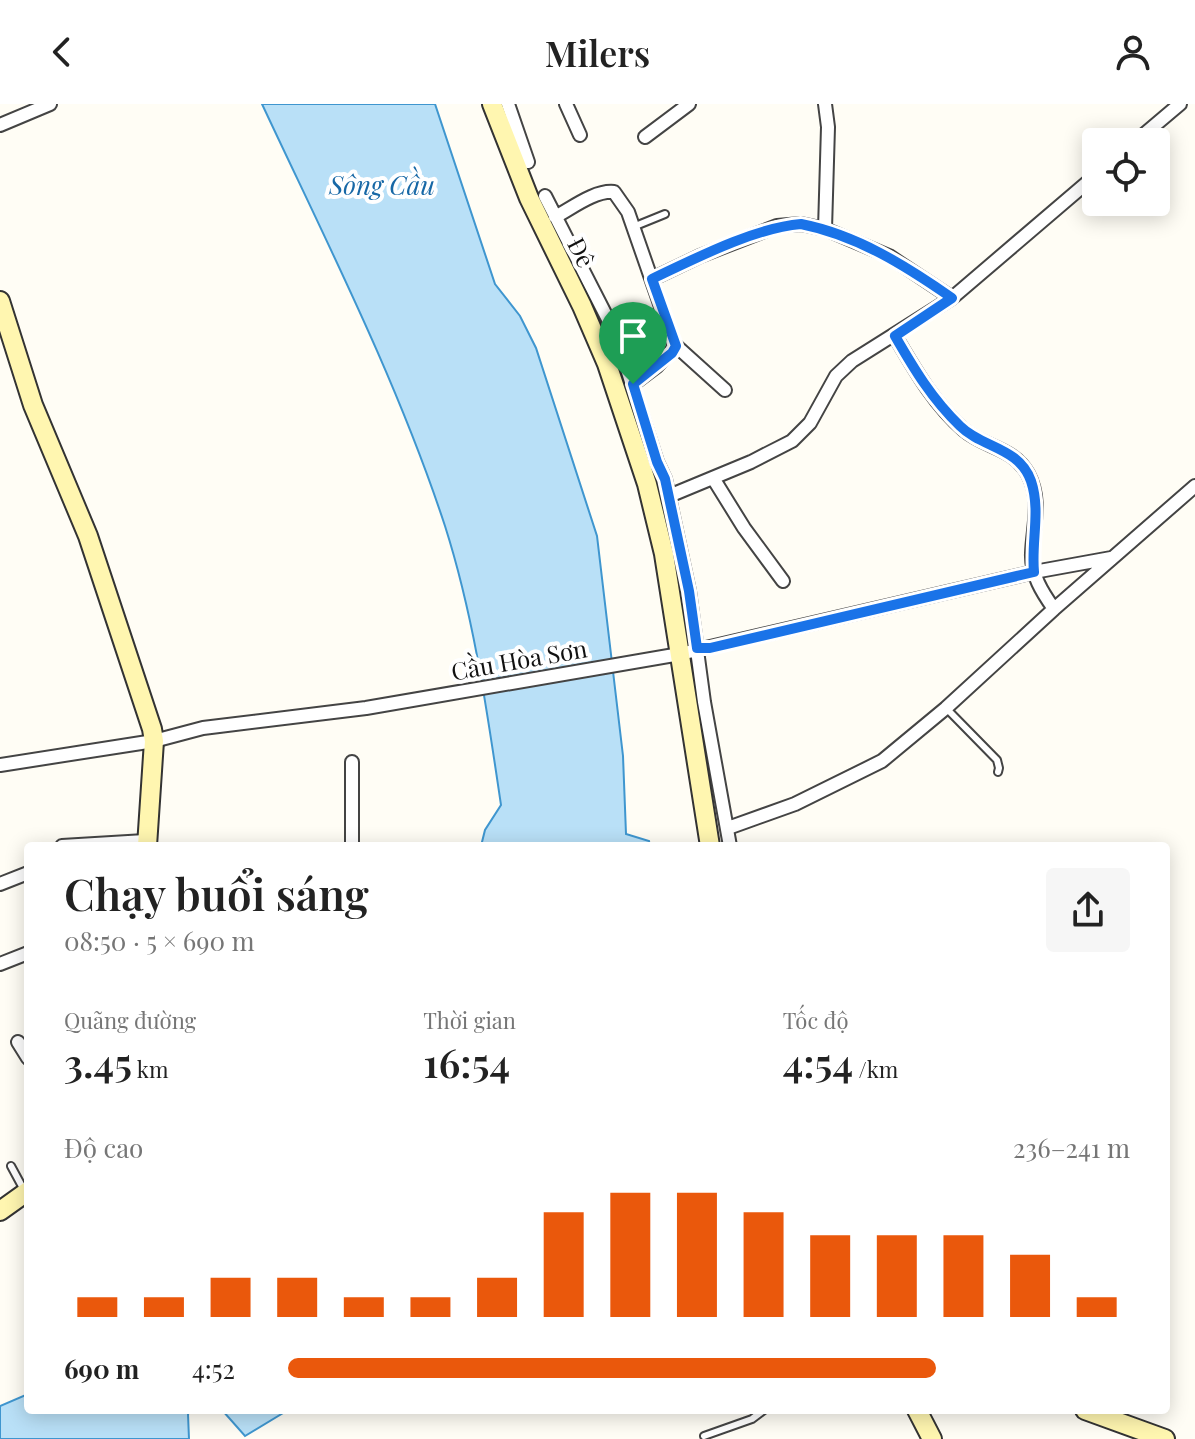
<!DOCTYPE html>
<html lang="vi">
<head>
<meta charset="utf-8">
<style>
	body { margin:0; font-family:"Playfair Display",serif; background:#f6f6f6; color:#222; height:100vh; display:flex; flex-direction:column; font-size:30px; white-space:nowrap }
	* { box-sizing:border-box; margin:0 }
	p { font-size:26px; color:#767676 }
	.icon { flex:none; width:44px; height:44px; fill:none; stroke:currentColor; stroke-width:2; stroke-linecap:round; stroke-linejoin:round }
	.map { position:relative; flex:1; overflow:hidden }
	.side { position:absolute; left:24px; top:738px; width:1146px; height:572px; display:flex; flex-direction:column; background:#fff; border-radius:8px; box-shadow:0 4px 20px #0003 }
	.side>* { flex:none }
	.tools { position:absolute; left:1082px; top:24px; display:grid; gap:16px }
	.tools a { display:grid; place-items:center; width:88px; height:88px; border-radius:8px; background:#fff; box-shadow:0 4px 20px #0003; font-size:40px }
	.pin { position:absolute; display:grid; place-items:center; width:68px; height:68px; color:#fff; margin:-82px -34px; border-radius:50% 50% 50% 0; rotate:-45deg; box-shadow:0 0 8px #0007 }
	.pin .icon { rotate:45deg }
	.round { display:grid; place-items:center; flex:none; width:84px; height:84px; border-radius:8px; background:#f6f6f6 }
	.head { display:flex; align-items:center; justify-content:space-between; height:136px; padding:0 40px }
	h1 { font-size:44px; font-weight:600; line-height:60px }
	.metrics { display:grid; grid-template-columns:repeat(3,1fr); gap:12px; height:136px; padding:8px 40px }
	.metrics div { display:grid; align-content:center }
	.metrics b { font-size:40px; font-weight:600 }
	.metrics small { font-size:22px; font-weight:400 }
	.metrics p { font-size:22px }
	.chart { height:224px; padding:16px 40px }
	.chart p { display:flex; justify-content:space-between }
	.chart svg { width:100%; height:144px; margin-top:8px; stroke:#ea580c; stroke-width:6 }
	ul { padding:0 40px; list-style:none; font-size:26px }
	li { display:grid; grid-template-columns:128px 96px 1fr; align-items:center; height:60px }
	li i { height:20px; border-radius:10px; background:#ea580c }
	header { display:flex; justify-content:space-between; align-items:center; height:104px; padding:0 40px; background:#fff; font-size:36px; font-weight:600 }
	.map>svg:first-child { display:block }
	.water { fill:#b9e0f7; stroke:#3f96cf; stroke-width:2 }
	.lines { fill:none; stroke-linecap:round; stroke-linejoin:round }
	.lane-casing { stroke:#444; stroke-width:10 }
	.street-casing { stroke:#444; stroke-width:16 }
	.secondary-casing { stroke:#333; stroke-width:22 }
	.lane { stroke:#fff; stroke-width:6 }
	.street { stroke:#fff; stroke-width:12 }
	.secondary { stroke:#fff6b0; stroke-width:18 }
	.route-casing { stroke:#fff; stroke-width:16 }
	.route { stroke:#1a73e8; stroke-width:10 }
	.labels { text-anchor:middle; dominant-baseline:central; stroke-width:8; stroke-linejoin:round; paint-order:stroke }
	.street-label { font-size:24px; fill:#111; stroke:#fff }
	.water-label { font-size:26px; font-style:italic; fill:#1768a6; stroke:#fff }
</style>
</head>
<body>
<header><svg class="icon" aria-label="back" viewBox="0 0 24 24"><path d="M15 5l-7 7 7 7"/></svg>Milers<svg class="icon" aria-label="person" viewBox="0 0 24 24"><circle cx="12" cy="8" r="4"/><path d="M4 21q1-7 8-7t8 7"/></svg></header>
<div class="map">
<svg width="1195" height="1335" viewBox="0 0 1195 1335">
	<rect width="100%" height="100%" fill="#fffdf5"/>
	<path class="water" d="M 262,0 L 435,0 L 495,180 L 520,212 L 536,244 L 597,432 L 623,652 L 626,730 L 649,737 L 650,742 L 481,742 L 485,726 L 501,701 C 487,607 474,513 445,422 C 397,276 327,139 262,0 Z
		M 28,1290 L 28,1306 L 193,1306 L 188,1310 L 189,1335 L 0,1335 L 0,1302 Z
		M 222,1306 L 288,1306 L 245,1332 Z"/>
	<g class="lines">
		<g class="lane-casing">
			<path id="lane" d="M 633,123 L 665,110
				M 946,604 L 997,656 L 999,664 L 998,668
				M 11,1062 L 24,1086
				M 704,1332 L 752,1315 L 764,1306"/>
		</g>
		<g class="street-casing">
			<path id="street" d="M 508,0 L 528,58
				M 566,0 L 580,31
				M 825,0 L 828,23 L 825,125
				M 0,21 L 50,0
				M 645,33 L 689,0
				M 1135,38 L 1180,0
				M 545,92 L 616,231 L 657,358 L 665,375 L 689,487 L 704,598 L 730,742
				M 555,113 C 572,104 595,86 614,88 L 628,108 L 674,240 L 725,286
				M 652,175 L 700,152 L 777,122 L 801,120 L 825,125 L 889,152 L 952,194
				M 895,232 C 915,266 934,300 964,326 C 985,344 1013,343 1028,370 C 1042,396 1033,422 1032,449 C 1031,471 1042,488 1054,505
				M 633,280 L 657,262 L 676,242
				M 713,374 L 744,424 L 783,477
				M 669,392 L 751,358 L 792,337 L 810,319 L 836,272 L 852,257 L 952,194 L 1096,71
				M 0,661 L 154,637 L 203,624 L 366,604 L 680,550 L 1034,468 L 1111,454
				M 728,724 L 795,700 L 882,657 L 946,604 L 1054,505 L 1195,382
				M 62,742 L 145,737
				M 352,742 L 352,658
				M 0,780 L 28,769
				M 0,860 L 28,849
				M 18,938 L 28,954"/>
		</g>
		<g class="secondary-casing">
			<path id="secondary" d="M 492,0 L 529,94 L 582,202 L 607,260 L 647,380 L 664,450 L 710,742
				M 0,197 L 33,301 L 88,432 L 152,625 L 154,637 L 147,742
				M 0,1107 L 28,1087
				M 917,1306 L 932,1335
				M 1085,1306 L 1165,1335"/>
		</g>
		<use href="#lane" class="lane"/>
		<use href="#street" class="street"/>
		<use href="#secondary" class="secondary"/>
	</g>
	<g class="lines">
		<g class="route-casing">
			<path id="route" d="M 801,120 C 857,131 906,162 952,194 L 895,232 C 914,265 932,295 960,322 C 982,344 1019,343 1031,377 C 1041,407 1031,437 1034,468 L 710,544 L 697,544 L 689,487 L 665,375 L 657,358 L 633,280 L 672,249 L 676,242 L 652,175 C 696,154 754,124 801,120 Z"/>
		</g>
		<use href="#route" class="route"/>
	</g>
	<g class="labels">
		<g class="street-label">
			<text transform="translate(582 148) rotate(63)">Đê</text>
			<text transform="translate(519 555) rotate(-10)">Cầu Hòa Sơn</text>
		</g>
		<g class="water-label">
			<text x="382" y="80">Sông Cầu</text>
		</g>
	</g>
</svg>
<div class="tools">
<a><svg class="icon" aria-label="locate" viewBox="0 0 24 24"><circle cx="12" cy="12" r="6"/><path d="M12 2v4M12 18v4M2 12h4M18 12h4"/></svg></a>
</div>
<div class="pin" style="left:633px;top:280px;background:#1e9e55"><svg class="icon" aria-label="arrive" viewBox="0 0 24 24"><path d="M6 21V4h12l-3 4 3 4H6"/></svg></div>
<section class="side">
<div class="head"><div><h1>Chạy buổi sáng</h1><p>08:50 · 5 × 690 m</p></div><a class="round"><svg class="icon" aria-label="share" viewBox="0 0 24 24"><path d="M12 15V3M7 8l5-5 5 5M5 13v7h14v-7"/></svg></a></div>
<div class="metrics">
<div><p>Quãng đường</p><b>3.45<small> km</small></b></div>
<div><p>Thời gian</p><b>16:54</b></div>
<div><p>Tốc độ</p><b>4:54<small> /km</small></b></div>
</div>
<div class="chart"><p><span>Độ cao</span>236–241 m</p>
<svg viewBox="0 0 160 44" preserveAspectRatio="none"><path d="M5 44V38M15 44V38M25 44V32M35 44V32M45 44V38M55 44V38M65 44V32M75 44V12M85 44V6M95 44V6M105 44V12M115 44V19M125 44V19M135 44V19M145 44V25M155 44V38"/></svg>
</div>
<ul>
<li><b>690 m</b>4:52<i style="width:77%"></i></li>
</ul>
</section>
</div>
</body>
</html>
